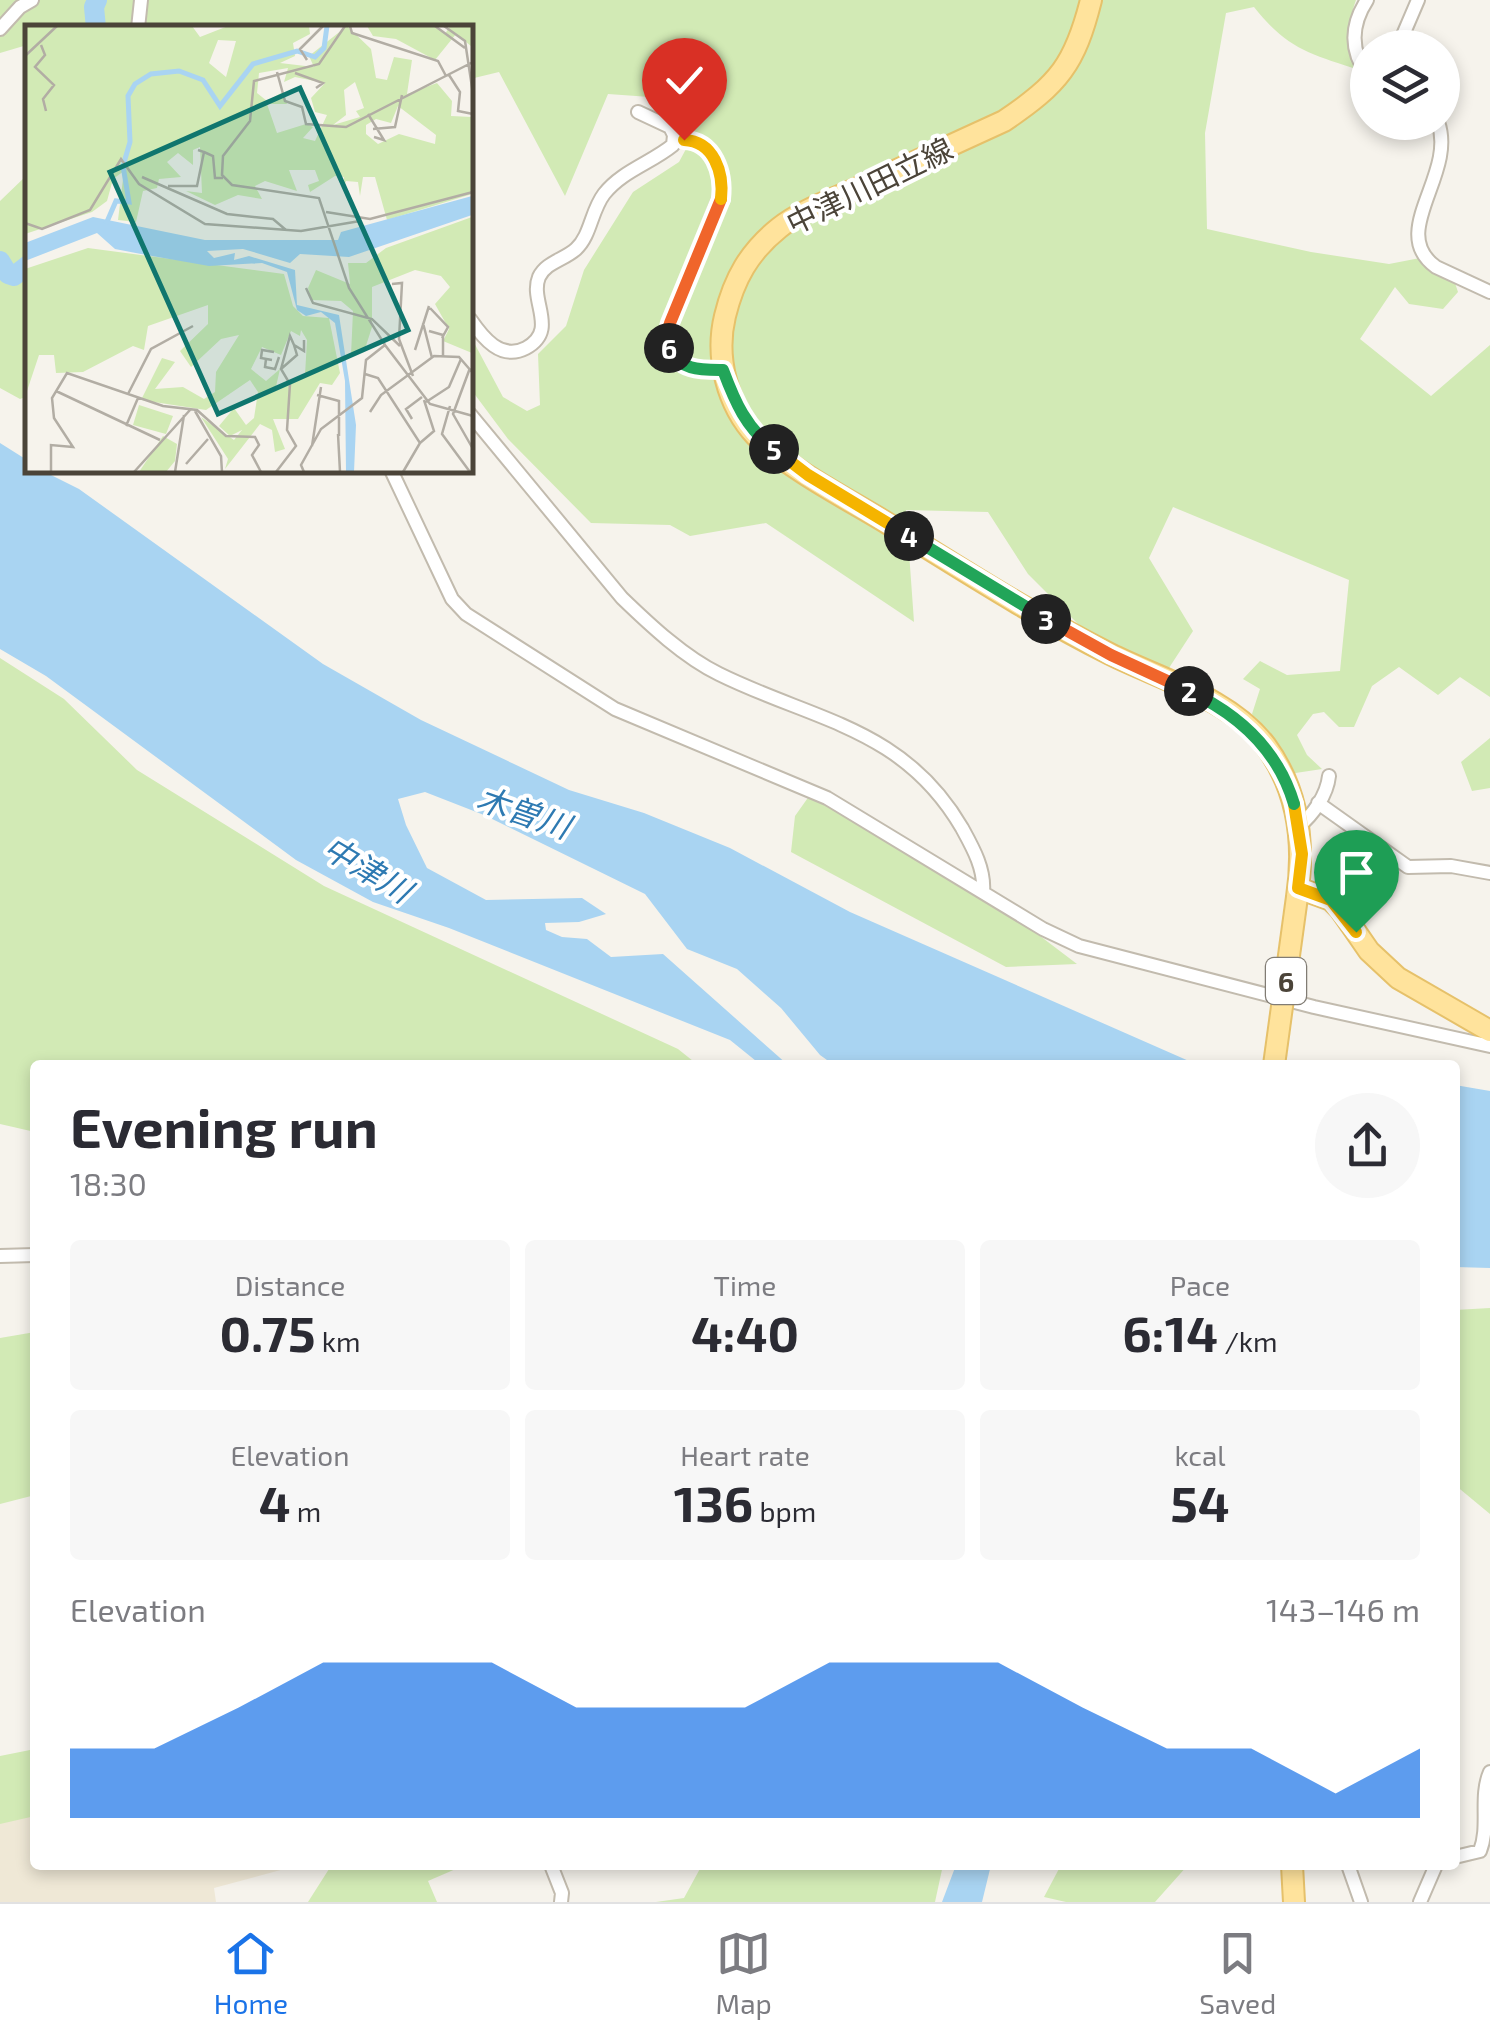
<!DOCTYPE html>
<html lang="en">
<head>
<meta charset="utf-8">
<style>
	body { margin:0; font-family:"Exo 2","Noto Sans JP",sans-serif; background:#f7f7f7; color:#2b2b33; height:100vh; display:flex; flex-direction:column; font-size:38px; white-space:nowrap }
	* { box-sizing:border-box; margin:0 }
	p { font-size:32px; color:#7c7c81 }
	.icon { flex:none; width:55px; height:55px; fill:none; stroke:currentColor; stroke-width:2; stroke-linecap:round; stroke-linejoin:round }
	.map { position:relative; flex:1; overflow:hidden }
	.drawer { position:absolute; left:30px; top:1060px; width:1430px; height:810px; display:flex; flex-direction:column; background:#fff; border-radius:10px; box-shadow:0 5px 15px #0003 }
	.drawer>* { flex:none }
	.tools { position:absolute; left:1350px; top:30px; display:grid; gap:20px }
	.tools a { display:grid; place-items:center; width:110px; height:110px; border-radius:50%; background:#fff; box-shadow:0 5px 15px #0003; font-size:50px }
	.pin { position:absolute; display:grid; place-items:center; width:85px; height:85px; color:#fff; margin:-102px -42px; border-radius:50% 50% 50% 0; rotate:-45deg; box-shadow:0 0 10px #0007 }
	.pin .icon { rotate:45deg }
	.km { position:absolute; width:50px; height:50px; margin:-25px; border-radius:50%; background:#222; color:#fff; font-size:28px; line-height:50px; text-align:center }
	.round { display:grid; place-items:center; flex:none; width:105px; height:105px; border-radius:52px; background:#f7f7f7 }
	.summary { display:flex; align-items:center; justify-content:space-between; height:170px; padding:0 40px }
	h1 { font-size:55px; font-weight:700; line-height:75px }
	.stats { display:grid; grid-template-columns:repeat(3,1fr); gap:15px; height:170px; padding:10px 40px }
	.stats div { display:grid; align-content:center; border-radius:10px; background:#f7f7f7; text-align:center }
	.stats b { font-size:50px; font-weight:700 }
	.stats small { font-size:28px; font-weight:400 }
	.stats p { font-size:28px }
	.chart { height:280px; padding:20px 40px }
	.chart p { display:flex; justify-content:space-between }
	.chart svg { width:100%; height:180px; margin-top:10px; fill:#1a73e8; opacity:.7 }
	.menu { display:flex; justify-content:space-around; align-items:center; height:140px; border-top:2px solid #e1e1e2; background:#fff; font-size:28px; color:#7c7c81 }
	.menu a { display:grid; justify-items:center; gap:5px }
	.menu .current { color:#1a73e8 }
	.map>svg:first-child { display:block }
	.education { fill:#efe8d6 }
	.green { fill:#d2eab5 }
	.water { fill:#a9d4f2 }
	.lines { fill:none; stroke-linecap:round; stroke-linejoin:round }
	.river { stroke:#a9d4f2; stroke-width:20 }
	.minor-casing { stroke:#c2bbae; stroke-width:16 }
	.primary-casing { stroke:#e6c16a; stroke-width:24 }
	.minor { stroke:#fff; stroke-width:12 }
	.primary { stroke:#ffe39c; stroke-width:20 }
	.primary-bridge-casing { stroke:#e6c16a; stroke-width:24; stroke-linecap:butt }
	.primary-bridge { stroke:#ffe39c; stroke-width:20 }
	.split-1-casing { stroke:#fff; stroke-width:20 }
	.split-2-casing { stroke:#fff; stroke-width:20 }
	.split-3-casing { stroke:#fff; stroke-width:20 }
	.split-4-casing { stroke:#fff; stroke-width:20 }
	.split-5-casing { stroke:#fff; stroke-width:20 }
	.split-6-casing { stroke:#fff; stroke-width:20 }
	.split-7-casing { stroke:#fff; stroke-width:20 }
	.split-8-casing { stroke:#fff; stroke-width:20 }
	.split-1 { stroke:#f5b400; stroke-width:12 }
	.split-2 { stroke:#22a559; stroke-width:12 }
	.split-3 { stroke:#f0652b; stroke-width:12 }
	.split-4 { stroke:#22a559; stroke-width:12 }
	.split-5 { stroke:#f5b400; stroke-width:12 }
	.split-6 { stroke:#22a559; stroke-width:12 }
	.split-7 { stroke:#f0652b; stroke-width:12 }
	.split-8 { stroke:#f5b400; stroke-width:12 }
	.labels { text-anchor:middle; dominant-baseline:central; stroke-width:8; stroke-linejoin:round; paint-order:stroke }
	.shield { fill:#fff; stroke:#817c74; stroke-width:2.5 }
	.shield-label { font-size:28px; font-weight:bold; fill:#4b4439 }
	.street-label { font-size:30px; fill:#4b4439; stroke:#fff }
	.water-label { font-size:32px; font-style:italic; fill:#2e7ab2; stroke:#fff }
	.inset-river { fill:none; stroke:#a9d4f2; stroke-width:5 }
	.inset-road { fill:none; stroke:#b2ada4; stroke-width:2.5 }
	.view { fill:#0f766e; fill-opacity:0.15; stroke:#0f766e; stroke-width:5 }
	.inset-edge { fill:none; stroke:#4b4439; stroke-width:5 }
</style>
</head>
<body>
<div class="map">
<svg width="1490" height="1902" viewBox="0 0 1490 1902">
	<rect width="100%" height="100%" fill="#f6f3ec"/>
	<path class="education" d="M 35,1803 L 35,1865 L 299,1865 L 214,1888 L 216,1902 L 0,1902 L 0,1813 Z"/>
	<path class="green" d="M 0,0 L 1356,0 C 1347,26 1346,46 1359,70 C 1310,54 1287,49 1254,7 L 1226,13 L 1205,133 L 1207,229 L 1311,252 L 1389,264 L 1420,258 L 1454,280 L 1458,292 L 1443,309 L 1409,304 L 1395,287 L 1360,339 L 1431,396 L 1490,345 L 1490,697 L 1460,677 L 1438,695 L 1399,667 L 1372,686 L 1354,727 L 1339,727 L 1324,712 L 1313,714 L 1297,735 L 1307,755 L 1322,769 L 1289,774 L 1252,714 L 1260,689 L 1243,679 L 1260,661 L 1287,675 L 1340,671 L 1349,580 L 1173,507 L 1149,558 L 1193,631 L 1167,671 L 1084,630 L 1028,574 L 988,512 L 906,510 L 914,622 L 766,523 L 690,536 L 670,525 L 591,523 L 508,439 L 470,388 L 470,335 L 503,397 L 527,411 L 540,405 L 538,354 L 566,326 L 584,270 L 633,192 L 679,162 L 693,136 L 664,98 L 608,94 L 565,196 L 499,72 L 470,79 L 470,28 L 28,28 L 27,45 L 0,53 Z
		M 27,175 L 28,396 L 20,399 L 0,388 L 0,201 Z
		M 0,658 L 64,699 L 137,770 L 324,886 L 678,1049 L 698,1065 L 35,1065 L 35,1132 L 0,1124 Z
		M 1490,738 L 1490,788 L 1472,791 L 1461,762 Z
		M 812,792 L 933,855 L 1077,964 L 1006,967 L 791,852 L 795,816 Z
		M 1490,1308 L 1490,1514 L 1455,1485 L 1455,1310 Z
		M 35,1332 L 35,1495 L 0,1504 L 0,1338 Z
		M 35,1749 L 35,1816 L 0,1824 L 0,1756 Z
		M 328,1865 L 465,1865 L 428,1881 L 437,1902 L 308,1902 L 329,1869 Z
		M 702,1865 L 943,1865 L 935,1902 L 656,1902 L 684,1898 Z
		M 1061,1865 L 1188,1865 L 1155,1902 L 1066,1902 L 1044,1897 Z"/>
	<path class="water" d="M 0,443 L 27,460 L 28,470 L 41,470 L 79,489 L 323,664 L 421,720 L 569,790 L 644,813 L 730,848 L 850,912 L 1198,1065 L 834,1065 L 820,1055 L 781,1008 L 737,969 L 687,949 L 645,894 L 484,815 L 425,792 L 398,799 L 406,825 L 427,868 L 486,900 L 582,898 L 606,914 L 579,922 L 545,923 L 546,930 L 562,937 L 587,939 L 611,957 L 663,954 L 788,1065 L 761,1065 L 730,1040 L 449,928 L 373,902 L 296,860 L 46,676 L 0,649 Z
		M 1455,1085 L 1490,1091 L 1490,1268 L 1455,1267 Z
		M 956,1865 L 991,1865 L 982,1902 L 942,1902 Z"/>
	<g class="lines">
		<path class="river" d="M 96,28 L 94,7 L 97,0
			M 0,261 L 8,274 L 14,276 L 28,265"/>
		<g class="minor-casing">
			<path id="minor" d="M 1367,0 C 1350,26 1350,51 1368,76
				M 138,28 L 141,0
				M 0,29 L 20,7 L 32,0
				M 1402,48 L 1403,35 L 1418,0
				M 1438,122 C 1457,175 1387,232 1436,267 L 1490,292
				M 674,140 C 709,139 721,158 722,191 L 670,323 C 658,365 689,370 723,369
				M 470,319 C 483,338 501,361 526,348 C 559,330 529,301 539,277 C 546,262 564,260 576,249 C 591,235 591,211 604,194 C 622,171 651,163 673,145 L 674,135 L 670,127 L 638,112
				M 470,414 L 622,598 C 650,625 684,657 719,674 C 814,721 903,727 962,828 C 973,848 985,869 983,892
				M 391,470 L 452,599 L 466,614 L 615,709 L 827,798 L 1043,929 L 1079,946 L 1314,1007 L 1490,1046
				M 1318,803 L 1408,867 L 1451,866 L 1490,873
				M 1298,827 C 1313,815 1327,795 1329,776
				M 0,1256 L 35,1255
				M 1455,1857 L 1480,1851 C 1490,1826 1479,1797 1490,1772
				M 551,1865 L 562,1893 L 561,1902
				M 1348,1865 L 1361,1902
				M 1420,1902 L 1436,1865"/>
		</g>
		<g class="primary-casing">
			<path id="primary" d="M 1091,0 C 1075,64 1059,84 1004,121 C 956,143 908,165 860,187 C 834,199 801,210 779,228 C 749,252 734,279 725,316 C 715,357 727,405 756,436 C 789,469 842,496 882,520 C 957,566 1032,615 1110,654 C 1162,680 1230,698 1266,746 C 1298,790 1305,843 1297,897
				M 1298,888 L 1331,900 L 1340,909 L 1369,951 L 1398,978 L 1490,1031
				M 1292,1865 L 1294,1902"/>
		</g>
		<use href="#minor" class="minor"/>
		<use href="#primary" class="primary"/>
		<g class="primary-bridge-casing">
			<path id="primary-bridge" d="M 1274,1065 L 1297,897"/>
		</g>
		<use href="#primary-bridge" class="primary-bridge"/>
	</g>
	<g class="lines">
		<g class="split-1-casing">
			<path id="split-1" d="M 1294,804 L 1302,854 L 1298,888 L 1331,900 L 1356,932"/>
		</g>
		<g class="split-2-casing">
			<path id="split-2" d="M 1189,691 C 1240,715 1278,750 1294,804"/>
		</g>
		<g class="split-3-casing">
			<path id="split-3" d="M 1046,619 L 1111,655 L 1189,691"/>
		</g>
		<g class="split-4-casing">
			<path id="split-4" d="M 909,536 L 1046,619"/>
		</g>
		<g class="split-5-casing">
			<path id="split-5" d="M 774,449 L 808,475 L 909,536"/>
		</g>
		<g class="split-6-casing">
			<path id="split-6" d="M 669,348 C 681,371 700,370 723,370 C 735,402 746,428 774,449"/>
		</g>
		<g class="split-7-casing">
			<path id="split-7" d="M 669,348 L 666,339 L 670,323 L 721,199"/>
		</g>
		<g class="split-8-casing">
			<path id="split-8" d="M 684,140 C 714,141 724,173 721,199"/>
		</g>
		<use href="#split-1" class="split-1"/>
		<use href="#split-2" class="split-2"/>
		<use href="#split-3" class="split-3"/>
		<use href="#split-4" class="split-4"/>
		<use href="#split-5" class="split-5"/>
		<use href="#split-6" class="split-6"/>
		<use href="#split-7" class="split-7"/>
		<use href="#split-8" class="split-8"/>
	</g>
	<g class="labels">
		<rect class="shield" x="1266" y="958" width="40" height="46" rx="8"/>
		<g class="shield-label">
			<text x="1286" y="981">6</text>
		</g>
		<g class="street-label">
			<text transform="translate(869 185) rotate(-26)">中津川田立線</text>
		</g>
		<g class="water-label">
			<text transform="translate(524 811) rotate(19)">木曽川</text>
			<text transform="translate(368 868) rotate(31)">中津川</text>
		</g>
	</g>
	<g transform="translate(25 25)">
		<rect width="448" height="448" fill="#f6f3ec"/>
		<path d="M 0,1 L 167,1 L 175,12 L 203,1 L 284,1 L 285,9 L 268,18 L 270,31 L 255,38 L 289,42 L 284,31 L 322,1 L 346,24 L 351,53 L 362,55 L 369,32 L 387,35 L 382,69 L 412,58 L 427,76 L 426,91 L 447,92 L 447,169 L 362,195 L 350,152 L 338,152 L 335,171 L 333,157 L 321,156 L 318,164 L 319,152 L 310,151 L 285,167 L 283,160 L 294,156 L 290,145 L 264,145 L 272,166 L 240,156 L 230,161 L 237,174 L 213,170 L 190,180 L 161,166 L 177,168 L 175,122 L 168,125 L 168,140 L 153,128 L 142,137 L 156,152 L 134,154 L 132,163 L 118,166 L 111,197 L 93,195 L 99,146 L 88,154 L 82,176 L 67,187 L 0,209 ZM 193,15 L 211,16 L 201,52 L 184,38 ZM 263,43 L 259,57 L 270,52 L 300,58 L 286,73 L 290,87 L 302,90 L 290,116 L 278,113 L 288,102 L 281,99 L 252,108 L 242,79 L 262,79 L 258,67 L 242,76 L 232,68 L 234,48 ZM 330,57 L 339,83 L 331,86 L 335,92 L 308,100 L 321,90 L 319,65 ZM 373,81 L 411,110 L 410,119 L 374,109 L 353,119 L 341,109 L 341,100 L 351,94 L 366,98 ZM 342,1 L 411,1 L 420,9 L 425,1 L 447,1 L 447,15 L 446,21 L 431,9 L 410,35 L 371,14 L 348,11 ZM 447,192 L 447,328 L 418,316 L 424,304 L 410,279 L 425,262 L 416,251 L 390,245 L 347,262 L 347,302 L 339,327 L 326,330 L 328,286 L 316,276 L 286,275 L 283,263 L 291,245 L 325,259 L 323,238 L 341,238 L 361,223 ZM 63,223 L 259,249 L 268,281 L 278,291 L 304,293 L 315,348 L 307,360 L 295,358 L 273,394 L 248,394 L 260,424 L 250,427 L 247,405 L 235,399 L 200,444 L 203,434 L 176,392 L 209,415 L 217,405 L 205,411 L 194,401 L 209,383 L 221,400 L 229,393 L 233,367 L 225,355 L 181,385 L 116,375 L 137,333 L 150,337 L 130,364 L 158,362 L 179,374 L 190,367 L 191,347 L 214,310 L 196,314 L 166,342 L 155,326 L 183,299 L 183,280 L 123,301 L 119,325 L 108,321 L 58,347 L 31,348 L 29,330 L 14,330 L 0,372 L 0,244 ZM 276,305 L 282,315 L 280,350 L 250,366 L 255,344 L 241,356 L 226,344 L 237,322 L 256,330 L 266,306 L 275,311 ZM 114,380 L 148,391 L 141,409 L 108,400 ZM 138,411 L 152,419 L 150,436 L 141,447 L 114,447 Z" fill="#d2eab5" fill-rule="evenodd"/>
		<path d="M 447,171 L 447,190 L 324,232 L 275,229 L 265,238 L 218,224 L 182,226 L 189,233 L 210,228 L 209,235 L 224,231 L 270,245 L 272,280 L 314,290 L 331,400 L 329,447 L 321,447 L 320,356 L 310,298 L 296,287 L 281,291 L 272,285 L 262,247 L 237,238 L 184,241 L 116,229 L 90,224 L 72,208 L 0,236 L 0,218 L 68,192 L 180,215 L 313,215 L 316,207 Z" fill="#a9d4f2"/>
		<path class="inset-river" d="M 81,199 L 91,176 L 104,177 L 98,141 L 105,117 L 103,71 L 110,59 L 126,49 L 154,46 L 178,55 L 195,81 L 228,39 L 272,26 L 290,32 L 299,23 L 302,1"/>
		<path class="inset-road" d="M 320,1 L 294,39 L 229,56 L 225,96 L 198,131 L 197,150 L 207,160 L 294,173 L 324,263 L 360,320 L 405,379 L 448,391M 325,1 L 327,8 L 413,36 L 421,51M 410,1 L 440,23M 419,1 L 440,16 L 448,69M 16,20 L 20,30 L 10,42 L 29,60 L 18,74 L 21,86M 0,31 L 32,1M 282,35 L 275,24 L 298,1M 252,47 L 260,76 L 277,82 L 281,99 L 321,102 L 448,37M 270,48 L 298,58 L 291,63M 424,50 L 435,67 L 433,86 L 448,89M 343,89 L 359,115 L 349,112M 348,104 L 370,102 L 377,70M 179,127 L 188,131 L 190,153 L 198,153M 117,152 L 202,189 L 248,194 L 261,205M 143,161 L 172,161 L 179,127 L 173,125M 301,187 L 345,194 L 448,167M 0,198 L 17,204 L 65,185 L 96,134 L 114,159 L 180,199 L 276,206 L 335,196M 367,259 L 377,258 L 374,314 L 388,351M 281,263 L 288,278 L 347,294 L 375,321M 405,283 L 423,302 L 417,313M 398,298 L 407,333M 404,306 L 418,310 L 418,331M 390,325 L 404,281M 241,334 L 240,342 L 250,344 L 254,332M 247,335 L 236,333 L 237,325 L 249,327M 445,343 L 428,389 L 448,424M 256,344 L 265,311 L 269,320M 340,349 L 353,353 L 395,418 L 378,447M 31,366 L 135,415M 103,369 L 126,324 L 168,301M 292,370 L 314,376 L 314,411M 401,377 L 424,362 L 436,334M 425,381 L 417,409 L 445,447M 170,386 L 196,431 L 197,447M 345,387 L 356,370 L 409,331 L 434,332 L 447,347M 387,394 L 381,384 L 397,372M 101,401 L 113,373M 313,409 L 315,447M 395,418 L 409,406 L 399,375M 287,421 L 296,362M 161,439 L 183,414M 26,447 L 26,420 L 48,422 L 29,393 L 27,373 L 42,348 L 138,381 L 172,385 L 201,411 L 230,412 L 234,420 L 227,430 L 236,447M 109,447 L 165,385M 150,447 L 159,390M 251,447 L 271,421 L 262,405 L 265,359 L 256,344 L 272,330 L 269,320 L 279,326 L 279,315M 279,447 L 276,440 L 296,404 L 337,373 L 341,335 L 360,320"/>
		<path class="view" d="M 275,63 L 383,305 L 193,389 L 85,147 Z"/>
		<rect width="448" height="448" class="inset-edge"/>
	</g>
</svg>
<div class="tools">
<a><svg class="icon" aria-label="layers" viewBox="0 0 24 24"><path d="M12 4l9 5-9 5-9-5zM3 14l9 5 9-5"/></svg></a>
</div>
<div class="pin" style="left:1356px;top:932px;background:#1e9e55"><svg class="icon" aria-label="arrive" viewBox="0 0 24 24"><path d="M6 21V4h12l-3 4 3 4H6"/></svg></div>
<div class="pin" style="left:684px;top:140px;background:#d93025"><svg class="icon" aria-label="check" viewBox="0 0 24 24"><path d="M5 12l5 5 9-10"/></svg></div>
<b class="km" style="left:1189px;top:691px">2</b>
<b class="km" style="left:1046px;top:619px">3</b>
<b class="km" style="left:909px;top:536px">4</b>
<b class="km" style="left:774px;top:449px">5</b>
<b class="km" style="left:669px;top:348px">6</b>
<section class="drawer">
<div class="summary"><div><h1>Evening run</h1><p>18:30</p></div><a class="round"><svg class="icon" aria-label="share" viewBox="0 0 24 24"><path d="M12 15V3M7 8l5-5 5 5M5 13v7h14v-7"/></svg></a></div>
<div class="stats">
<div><p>Distance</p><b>0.75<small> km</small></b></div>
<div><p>Time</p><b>4:40</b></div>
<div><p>Pace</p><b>6:14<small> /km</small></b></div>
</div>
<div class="stats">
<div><p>Elevation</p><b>4<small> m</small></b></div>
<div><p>Heart rate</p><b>136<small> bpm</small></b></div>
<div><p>kcal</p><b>54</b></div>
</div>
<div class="chart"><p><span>Elevation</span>143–146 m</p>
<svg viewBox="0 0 160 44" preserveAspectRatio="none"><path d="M0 44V27L10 27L20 17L30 6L40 6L50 6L60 17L70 17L80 17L90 6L100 6L110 6L120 17L130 27L140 27L150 38L160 27V44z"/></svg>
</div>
</section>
</div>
<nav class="menu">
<a class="current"><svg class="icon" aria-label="home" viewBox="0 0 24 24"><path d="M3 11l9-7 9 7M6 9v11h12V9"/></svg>Home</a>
<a><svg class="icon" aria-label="map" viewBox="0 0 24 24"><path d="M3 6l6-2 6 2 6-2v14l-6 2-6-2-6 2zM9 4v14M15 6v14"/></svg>Map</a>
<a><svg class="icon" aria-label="saved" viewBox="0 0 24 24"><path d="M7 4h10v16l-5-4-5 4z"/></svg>Saved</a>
</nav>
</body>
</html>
